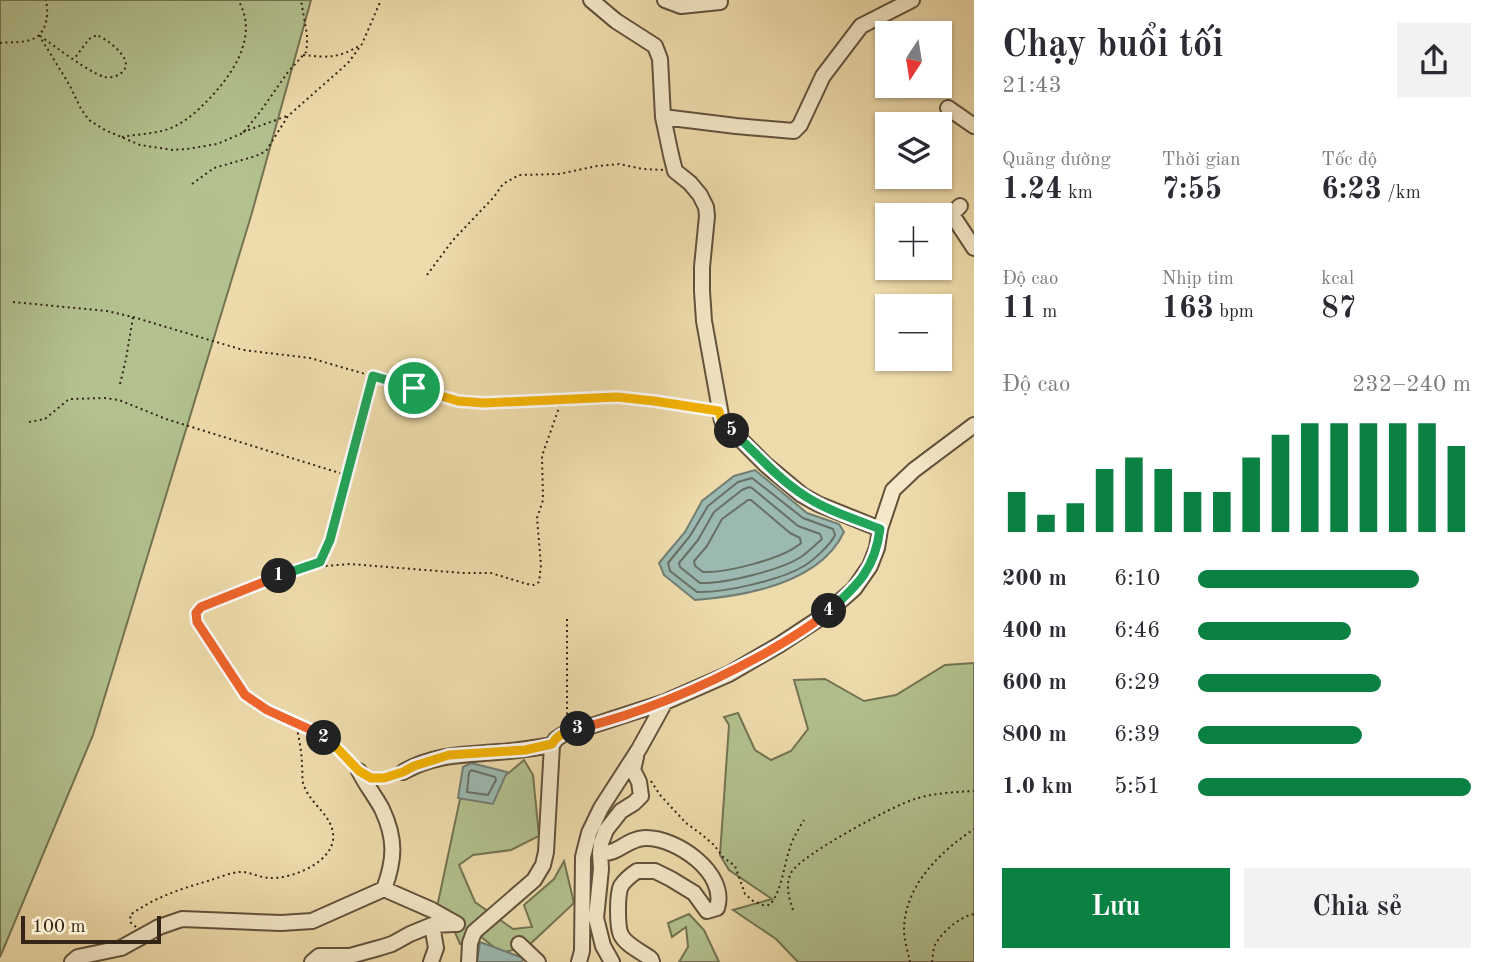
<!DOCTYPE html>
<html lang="vi">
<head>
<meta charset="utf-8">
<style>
	body { margin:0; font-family:"Old Standard TT",serif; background:#f2f2f3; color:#2b2b33; height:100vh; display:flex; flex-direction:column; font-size:26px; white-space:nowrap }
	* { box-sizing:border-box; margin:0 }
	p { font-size:23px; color:#7c7c81 }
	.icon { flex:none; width:38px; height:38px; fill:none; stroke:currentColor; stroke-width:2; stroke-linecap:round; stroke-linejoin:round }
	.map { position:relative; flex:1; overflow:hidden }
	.drawer { display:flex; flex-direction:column; background:#fff; width:525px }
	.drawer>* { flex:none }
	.needle { width:46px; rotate:192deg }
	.tools { position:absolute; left:875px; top:21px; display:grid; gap:14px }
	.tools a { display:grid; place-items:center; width:77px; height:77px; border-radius:0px; background:#fff; box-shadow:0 2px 5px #0004; font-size:35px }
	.scale { position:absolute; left:21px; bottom:18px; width:140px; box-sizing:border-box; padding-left:7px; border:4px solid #342517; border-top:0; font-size:19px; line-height:24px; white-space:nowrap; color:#342517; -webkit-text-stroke:5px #f4e8c8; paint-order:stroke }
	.pin { position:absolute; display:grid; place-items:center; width:60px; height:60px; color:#fff; margin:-30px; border:4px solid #fff; border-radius:50%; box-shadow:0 2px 7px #0007 }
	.km { position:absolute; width:35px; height:35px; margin:-18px; border-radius:50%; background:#222; color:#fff; font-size:19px; line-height:35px; text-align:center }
	.round { display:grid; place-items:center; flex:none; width:74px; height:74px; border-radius:0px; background:#f2f2f3 }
	.head { display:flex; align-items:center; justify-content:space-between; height:119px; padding:0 28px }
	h1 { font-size:38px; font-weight:700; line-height:52px }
	.figures { display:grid; grid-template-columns:repeat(3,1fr); gap:10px; height:119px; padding:7px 28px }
	.figures div { display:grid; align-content:center }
	.figures b { font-size:30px; font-weight:700 }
	.figures small { font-size:19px; font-weight:400 }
	.figures p { font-size:19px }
	.chart { height:196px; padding:14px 28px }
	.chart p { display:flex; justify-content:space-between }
	.chart svg { width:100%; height:126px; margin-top:7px; stroke:#0b8043; stroke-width:6 }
	.action { display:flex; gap:14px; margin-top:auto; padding:14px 28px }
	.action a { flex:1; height:80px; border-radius:0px; background:#0b8043; color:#fff; font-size:28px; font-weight:700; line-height:80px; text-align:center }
	.action a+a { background:#f2f2f3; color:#2b2b33 }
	ul { padding:0 28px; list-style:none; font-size:23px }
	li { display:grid; grid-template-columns:112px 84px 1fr; align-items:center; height:52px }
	li i { height:18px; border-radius:9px; background:#0b8043 }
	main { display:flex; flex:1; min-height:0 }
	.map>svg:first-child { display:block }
	.green { fill:#b2c18e; stroke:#737352; stroke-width:2 }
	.water { fill:#9bb9b1; stroke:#727e73; stroke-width:2 }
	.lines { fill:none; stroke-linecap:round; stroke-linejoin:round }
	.shore { stroke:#686f64; stroke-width:2 }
	.minor-casing { stroke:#62523c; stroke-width:18 }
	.path { stroke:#342517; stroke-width:2; stroke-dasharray:2 3.5; stroke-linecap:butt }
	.minor { stroke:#f4e8c8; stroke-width:14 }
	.split-1-casing { stroke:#fff; stroke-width:14 }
	.split-2-casing { stroke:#fff; stroke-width:14 }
	.split-3-casing { stroke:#fff; stroke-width:14 }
	.split-4-casing { stroke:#fff; stroke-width:14 }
	.split-5-casing { stroke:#fff; stroke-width:14 }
	.split-6-casing { stroke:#fff; stroke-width:14 }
	.split-1 { stroke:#22a559; stroke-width:9 }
	.split-2 { stroke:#f0652b; stroke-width:9 }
	.split-3 { stroke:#f5b400; stroke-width:9 }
	.split-4 { stroke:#f0652b; stroke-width:9 }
	.split-5 { stroke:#22a559; stroke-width:9 }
	.split-6 { stroke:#f5b400; stroke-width:9 }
</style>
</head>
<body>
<main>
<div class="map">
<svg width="974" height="962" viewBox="0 0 974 962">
	<rect width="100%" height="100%" fill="#eedbab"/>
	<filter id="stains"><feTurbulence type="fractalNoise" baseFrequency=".00286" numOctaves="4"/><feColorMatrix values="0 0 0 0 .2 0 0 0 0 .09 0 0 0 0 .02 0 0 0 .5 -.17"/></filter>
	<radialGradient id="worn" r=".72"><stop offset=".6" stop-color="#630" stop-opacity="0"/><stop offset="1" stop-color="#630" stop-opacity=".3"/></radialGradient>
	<path class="green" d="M 0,0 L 311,0 L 251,216 L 93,735 L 0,957 Z
		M 974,663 L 974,962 L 798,962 L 776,939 L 733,910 L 772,899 L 729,870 L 720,855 L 729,725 L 724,717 L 738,713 L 755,750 L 771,760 L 791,751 L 808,729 L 794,680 L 825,679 L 864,701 L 896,695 L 945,665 Z
		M 524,760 L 533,775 L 539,836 L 511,850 L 473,855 L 459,865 L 475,902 L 513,929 L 532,927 L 524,905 L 554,879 L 564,861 L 574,903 L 528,946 L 501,953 L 480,936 L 460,944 L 448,916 L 433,926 L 460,799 L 486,792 Z
		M 689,914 L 704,930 L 719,962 L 679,962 L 688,947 L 686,927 L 672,937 L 668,923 Z"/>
	<path class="water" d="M 755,470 L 807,513 L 839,524 L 844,532 C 820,583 746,596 695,600 L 664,575 L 659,563 L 685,532 L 702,501 L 734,476 Z
		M 471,763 L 507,772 L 493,804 L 458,798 L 463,767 Z
		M 480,942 L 523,958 L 522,962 L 477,962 Z"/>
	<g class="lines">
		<path class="shore" d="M 752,478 L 803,518 L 833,529 L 835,535 C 831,544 814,560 804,566 C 781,580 724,593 697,592 L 670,571 L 668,563 L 690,536 L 708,506 L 738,482 Z
			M 749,487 L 752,488 L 798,526 L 820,534 L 822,539 C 815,545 808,552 801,557 C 781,570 724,584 700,583 L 680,567 L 679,563 L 698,540 L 714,512 L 742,490 Z
			M 748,500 L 751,500 L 790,533 L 800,538 L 801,543 C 783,559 726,573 703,572 L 695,566 L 694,561 L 707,546 L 722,519 Z
			M 471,770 L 495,777 L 496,780 L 488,795 L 467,792 L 469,773 Z"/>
		<g class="minor-casing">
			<path id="minor" d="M 591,0 L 616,21 L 655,46 L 660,59 L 663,117 L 671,155 L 675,171 L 690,183 L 700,195 L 706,207 L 707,216 L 702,267 L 702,291 L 704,321 L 722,421 L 766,465 L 802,495 L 818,504 L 880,529
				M 665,0 L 681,6 L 720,2
				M 948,108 L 974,126
				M 663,117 L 736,126 L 794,131 L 800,125 L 823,76 L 861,26 L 912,0
				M 960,206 L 953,213 L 953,216 L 974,248
				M 359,771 C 366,785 375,796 382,809 C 396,839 395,859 384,889
				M 403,772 C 435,754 463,755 498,752 C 517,751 534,748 552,745
				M 600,853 C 618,855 626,839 645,838 C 676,837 728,873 717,908 L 707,911 L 694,893 L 671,879 L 655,871 L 637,871 C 631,875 625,880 621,886 C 617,894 617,927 621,935 C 626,945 642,952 651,959 L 652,962
				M 519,944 L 538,962
				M 72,962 L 78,957 L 121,948 L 159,927 L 182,919 L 281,923 L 312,921 L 384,889 L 432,910 L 457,924
				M 312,962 L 319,956 L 350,956 L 379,948 L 392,944 L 410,934 L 432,925 L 455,924
				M 431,962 L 436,948 L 432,925
				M 469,962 L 470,943 L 474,932 L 534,880 L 543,865 L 546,852 L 552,745 L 556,739 L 567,732 L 591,726 L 665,702 L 729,674 L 779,645 L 823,616 L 854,589 L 870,566 L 877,548 L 880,529 L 893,490 L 914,470 L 974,425
				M 579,962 L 582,951 L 583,857 L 589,833 L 601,808 L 639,749 L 665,702
				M 612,962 L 603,946 L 596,918 L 601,869 L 600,853 L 601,843 L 606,830 L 621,811 L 634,803 L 641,796 L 639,782 L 633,770 L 636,757"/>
		</g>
		<path class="path" d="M 39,35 L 70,86 L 81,109 L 89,120 L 105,130 L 140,145 L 173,150 L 187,149 L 217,144 L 243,133 L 260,112 L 288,72 L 306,52 L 307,45 L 307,35 L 301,0
			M 40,36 C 55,46 89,73 105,77 C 114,79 130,72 125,60 C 121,50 106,39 97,35 L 89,39 L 74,59
			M 0,43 C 10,42 20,43 30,40 C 47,35 49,15 46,0
			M 303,55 C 330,58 338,58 361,45
			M 243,132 L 287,116
			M 122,137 C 138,134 156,134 171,128 C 183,123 193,115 202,106 C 229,80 261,38 238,0
			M 192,184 L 214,168 L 256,156 L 266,151 L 288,116 L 348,63 L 362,44 L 381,0
			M 427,275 L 453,240 L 494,197 L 503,184 L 519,175 L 559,174 L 597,166 L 619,164 L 643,169 L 664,170
			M 13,302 L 107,311 L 133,317 L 243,350 L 310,358 L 372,376
			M 120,384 L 126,359 L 133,317
			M 29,422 L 45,419 L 69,399 L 105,398 L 119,400 L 166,419 L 346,475
			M 321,563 L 326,566 L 350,564 L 463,573 L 491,573 L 527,584 L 534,585 L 539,582 L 541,565 L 537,518 L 543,500 L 542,456 L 561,402
			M 567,720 L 567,618
			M 350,762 L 327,740 L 309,729 L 266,710 L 245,695 L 197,622 L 196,613 L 201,607 L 213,602 L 319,562 L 330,540 L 373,376 L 458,401 L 484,403 L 617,397 L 654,401 L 708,409
			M 378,778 L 385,778 L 393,775
			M 651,781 L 660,795 L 686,823 L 701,834 L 714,845 L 723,857 L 735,866 L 745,894 L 753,901 L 763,905 L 770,905 C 782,890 783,869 789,851 C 792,839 798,830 804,820
			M 793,910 C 789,898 785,885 791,873 C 799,856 894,805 915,799 C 933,793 955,792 974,791
			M 136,927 L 131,923 L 130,915 C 156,897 177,890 208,881 C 218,878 229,873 239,872 C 249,871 260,878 270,878 C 293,879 337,861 333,833 C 330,814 312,805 305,788 C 301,781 303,774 302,767 C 302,753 299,738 296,724
			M 910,962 C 908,952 904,940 904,929 C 905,885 940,852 974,829
			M 932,962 C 933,955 933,946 938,940 C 946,929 960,917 974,914"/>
		<use href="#minor" class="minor"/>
	</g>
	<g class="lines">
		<g class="split-1-casing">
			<path id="split-1" d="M 279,576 L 320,562 L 330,540 L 373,376 L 414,388"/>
		</g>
		<g class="split-2-casing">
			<path id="split-2" d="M 279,576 L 201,607 L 196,613 L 197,622 L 245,695 L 267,710 L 309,729 L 324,738"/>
		</g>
		<g class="split-3-casing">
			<path id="split-3" d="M 324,738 L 338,749 L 359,771 L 371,778 L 384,778 L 403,772 L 414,766 L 449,755 L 525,750 L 552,744 C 558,734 567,731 578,729"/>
		</g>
		<g class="split-4-casing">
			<path id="split-4" d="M 578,729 C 642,713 704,687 762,655 C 785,642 809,628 829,611"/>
		</g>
		<g class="split-5-casing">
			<path id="split-5" d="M 732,431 C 756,453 778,479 805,496 C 828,511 855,519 880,529 C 875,569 858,585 829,611"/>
		</g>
		<g class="split-6-casing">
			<path id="split-6" d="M 414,388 L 458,401 L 484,403 L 617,397 L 654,401 L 719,411 L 722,421 L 732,431"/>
		</g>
		<use href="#split-1" class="split-1"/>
		<use href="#split-2" class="split-2"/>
		<use href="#split-3" class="split-3"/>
		<use href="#split-4" class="split-4"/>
		<use href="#split-5" class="split-5"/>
		<use href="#split-6" class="split-6"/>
	</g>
	<rect width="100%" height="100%" filter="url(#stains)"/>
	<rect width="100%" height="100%" fill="url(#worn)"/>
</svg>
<div class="tools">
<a><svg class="needle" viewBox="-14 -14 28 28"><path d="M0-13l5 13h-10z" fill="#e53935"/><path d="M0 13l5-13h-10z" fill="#7c7c81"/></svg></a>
<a><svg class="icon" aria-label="layers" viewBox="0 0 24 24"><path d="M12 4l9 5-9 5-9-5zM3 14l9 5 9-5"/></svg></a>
<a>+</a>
<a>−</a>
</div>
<div class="scale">100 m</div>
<div class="pin" style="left:414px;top:388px;background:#1e9e55"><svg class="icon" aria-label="arrive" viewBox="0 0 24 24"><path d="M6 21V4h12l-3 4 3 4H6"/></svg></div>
<b class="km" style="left:279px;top:576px">1</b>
<b class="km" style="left:324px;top:738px">2</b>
<b class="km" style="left:578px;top:729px">3</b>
<b class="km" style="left:829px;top:611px">4</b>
<b class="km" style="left:732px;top:431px">5</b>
</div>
<section class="drawer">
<div class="head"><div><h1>Chạy buổi tối</h1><p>21:43</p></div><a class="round"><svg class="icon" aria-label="share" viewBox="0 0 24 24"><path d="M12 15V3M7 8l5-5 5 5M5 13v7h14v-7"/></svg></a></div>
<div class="figures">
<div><p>Quãng đường</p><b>1.24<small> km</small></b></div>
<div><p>Thời gian</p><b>7:55</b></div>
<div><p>Tốc độ</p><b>6:23<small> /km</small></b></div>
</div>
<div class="figures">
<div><p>Độ cao</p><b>11<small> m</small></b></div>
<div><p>Nhịp tim</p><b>163<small> bpm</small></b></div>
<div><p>kcal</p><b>87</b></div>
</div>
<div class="chart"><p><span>Độ cao</span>232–240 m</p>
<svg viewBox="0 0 160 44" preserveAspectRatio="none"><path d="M5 44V30M15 44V38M25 44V34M35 44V22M45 44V18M55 44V22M65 44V30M75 44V30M85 44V18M95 44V10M105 44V6M115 44V6M125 44V6M135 44V6M145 44V6M155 44V14"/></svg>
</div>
<ul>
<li><b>200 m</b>6:10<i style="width:81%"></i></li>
<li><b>400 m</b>6:46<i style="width:56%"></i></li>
<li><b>600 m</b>6:29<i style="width:67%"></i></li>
<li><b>800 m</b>6:39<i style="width:60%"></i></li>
<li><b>1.0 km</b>5:51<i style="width:100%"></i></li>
</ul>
<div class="action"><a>Lưu</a><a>Chia sẻ</a></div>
</section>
</main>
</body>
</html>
